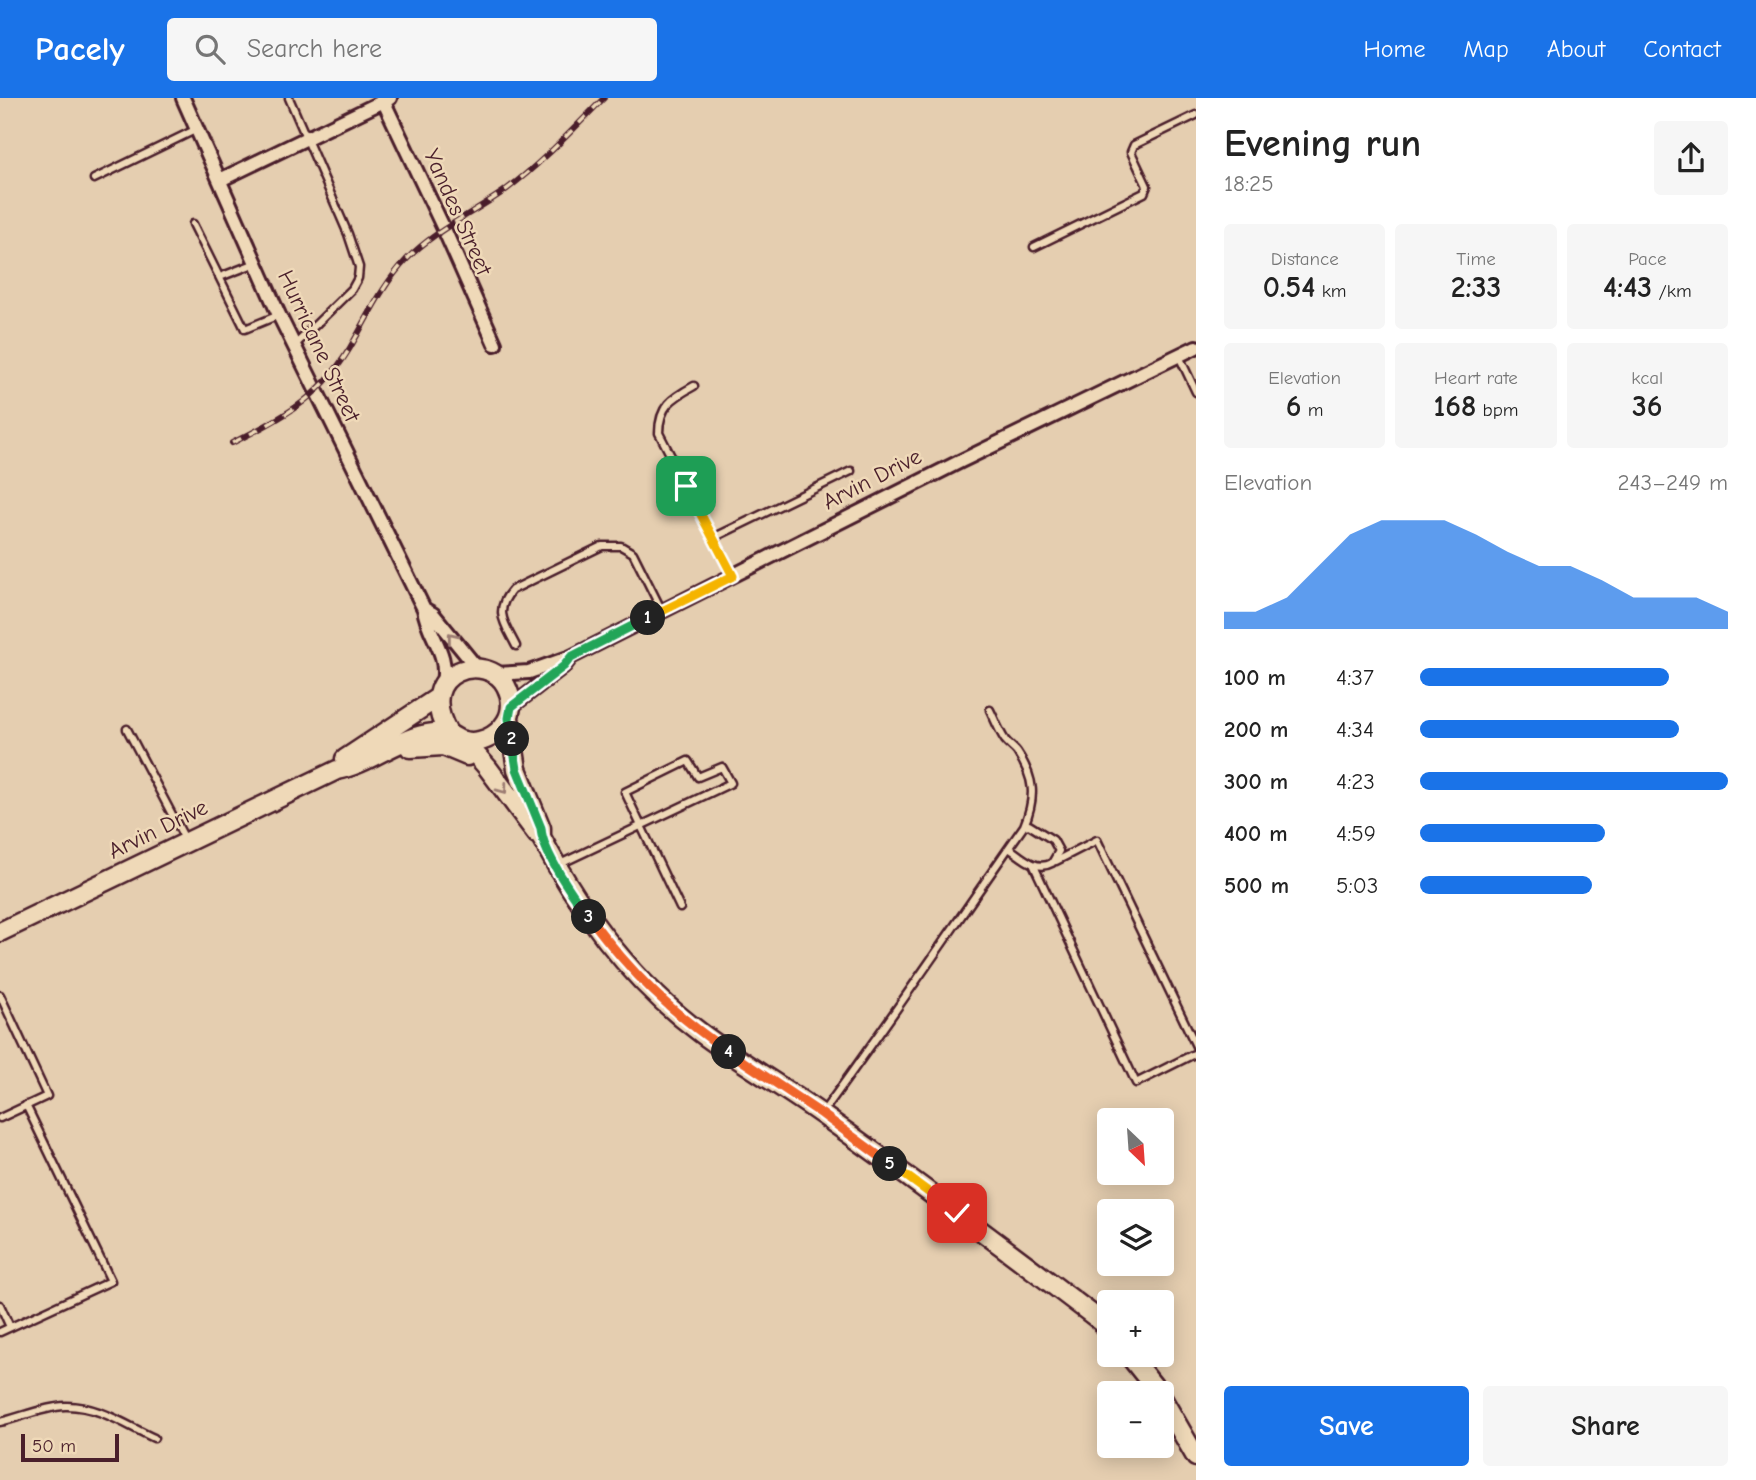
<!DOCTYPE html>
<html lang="en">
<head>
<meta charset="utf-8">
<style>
	body { margin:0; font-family:"Comic Neue",sans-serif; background:#f6f6f6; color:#222; height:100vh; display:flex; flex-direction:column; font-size:26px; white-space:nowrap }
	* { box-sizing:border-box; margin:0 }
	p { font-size:23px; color:#767676 }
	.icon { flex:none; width:38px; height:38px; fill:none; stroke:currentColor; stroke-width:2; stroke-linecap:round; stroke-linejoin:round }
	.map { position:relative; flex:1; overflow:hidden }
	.side { display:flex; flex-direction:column; background:#fff; width:560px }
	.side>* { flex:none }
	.needle { width:46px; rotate:155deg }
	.fabs { position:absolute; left:1097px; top:1010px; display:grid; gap:14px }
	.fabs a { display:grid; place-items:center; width:77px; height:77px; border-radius:7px; background:#fff; box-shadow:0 4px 18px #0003; font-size:35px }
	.scale { position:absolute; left:21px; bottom:18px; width:98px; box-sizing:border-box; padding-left:7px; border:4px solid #4a1f2b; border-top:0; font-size:19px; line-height:24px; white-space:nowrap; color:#4a1f2b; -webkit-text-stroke:5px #efd9b8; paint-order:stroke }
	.pin { position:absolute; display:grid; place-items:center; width:60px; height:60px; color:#fff; margin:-30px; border-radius:14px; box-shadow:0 4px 10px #0006 }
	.km { position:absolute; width:35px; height:35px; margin:-18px; border-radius:50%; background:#222; color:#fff; font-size:19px; line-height:35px; text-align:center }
	.round { display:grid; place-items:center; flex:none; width:74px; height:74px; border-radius:7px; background:#f6f6f6 }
	.head { display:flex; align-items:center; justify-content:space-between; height:119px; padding:0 28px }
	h1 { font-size:38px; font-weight:800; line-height:52px }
	.figures { display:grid; grid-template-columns:repeat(3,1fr); gap:10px; height:119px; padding:7px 28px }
	.figures div { display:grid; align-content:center; border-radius:7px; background:#f6f6f6; text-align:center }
	.figures b { font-size:30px; font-weight:800 }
	.figures small { font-size:19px; font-weight:400 }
	.figures p { font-size:19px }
	.chart { height:196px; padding:14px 28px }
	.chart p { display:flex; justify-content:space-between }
	.chart svg { width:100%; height:126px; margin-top:7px; fill:#1a73e8; opacity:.7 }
	.button { display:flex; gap:14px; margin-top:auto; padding:14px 28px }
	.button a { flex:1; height:80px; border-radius:7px; background:#1a73e8; color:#fff; font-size:28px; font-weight:800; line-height:80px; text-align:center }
	.button a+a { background:#f6f6f6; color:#222 }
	ul { padding:0 28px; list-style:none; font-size:23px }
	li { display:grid; grid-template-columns:112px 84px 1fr; align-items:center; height:52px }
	li i { height:18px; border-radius:9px; background:#1a73e8 }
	header { display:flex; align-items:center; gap:42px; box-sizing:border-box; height:98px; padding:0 35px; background:#1a73e8; color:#fff }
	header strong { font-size:33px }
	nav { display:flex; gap:38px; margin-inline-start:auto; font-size:24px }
	.search { width:490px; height:63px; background:#f6f6f6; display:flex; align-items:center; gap:18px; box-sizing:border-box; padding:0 24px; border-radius:7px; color:#767676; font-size:26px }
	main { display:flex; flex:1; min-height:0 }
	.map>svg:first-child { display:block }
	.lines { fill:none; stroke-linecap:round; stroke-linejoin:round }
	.lane-casing { stroke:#4a1f2b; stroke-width:11 }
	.street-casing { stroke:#4a1f2b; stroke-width:18 }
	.secondary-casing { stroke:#4a1f2b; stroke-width:23 }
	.lane { stroke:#efd9b8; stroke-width:6 }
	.street { stroke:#efd9b8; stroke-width:12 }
	.secondary { stroke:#efd9b8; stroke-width:18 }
	.rail-casing { stroke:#4a1f2b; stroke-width:6 }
	.rail { stroke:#efd9b8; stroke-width:3.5; stroke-dasharray:10; stroke-linecap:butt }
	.oneway { stroke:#9c7c72 }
	.split-1-casing { stroke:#fff; stroke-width:14 }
	.split-2-casing { stroke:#fff; stroke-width:14 }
	.split-3-casing { stroke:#fff; stroke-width:14 }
	.split-4-casing { stroke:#fff; stroke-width:14 }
	.split-5-casing { stroke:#fff; stroke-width:14 }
	.split-6-casing { stroke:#fff; stroke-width:14 }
	.split-1 { stroke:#f5b400; stroke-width:9 }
	.split-2 { stroke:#22a559; stroke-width:9 }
	.split-3 { stroke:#22a559; stroke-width:9 }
	.split-4 { stroke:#f0652b; stroke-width:9 }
	.split-5 { stroke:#f0652b; stroke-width:9 }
	.split-6 { stroke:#f5b400; stroke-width:9 }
	.labels { text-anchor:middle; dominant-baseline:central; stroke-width:5; stroke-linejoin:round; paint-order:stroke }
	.street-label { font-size:23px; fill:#4a1f2b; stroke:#efd9b8 }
</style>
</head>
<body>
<header>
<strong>Pacely</strong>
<div class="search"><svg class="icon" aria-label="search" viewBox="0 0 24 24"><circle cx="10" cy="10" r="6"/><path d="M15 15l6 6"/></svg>Search here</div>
<nav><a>Home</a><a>Map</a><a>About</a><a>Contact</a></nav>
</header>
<main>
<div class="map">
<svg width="1196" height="1382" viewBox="0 0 1196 1382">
	<rect width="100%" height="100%" fill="#e5ceb0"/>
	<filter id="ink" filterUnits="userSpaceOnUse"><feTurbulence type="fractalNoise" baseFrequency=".0143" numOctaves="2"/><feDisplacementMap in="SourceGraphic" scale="14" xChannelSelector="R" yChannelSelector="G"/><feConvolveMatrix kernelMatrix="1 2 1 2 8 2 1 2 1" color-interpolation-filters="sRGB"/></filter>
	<g filter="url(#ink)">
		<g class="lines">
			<g class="lane-casing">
				<path id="lane" d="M 289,0 L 348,136 L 359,169 L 358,180 L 352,191 L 295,247
					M 94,81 L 197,31
					M 193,126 L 245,231 L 279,217
					M 1034,149 L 1144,95 L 1147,88 L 1131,54 L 1134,47 L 1196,17
					M 220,179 L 256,165
					M 1179,258 L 1196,294
					M 694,288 C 672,300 659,308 659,335 L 733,478
					M 713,440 L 851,373
					M 516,548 C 505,526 493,513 512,492 L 602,448 L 621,448 L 633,455 L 662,513
					M 990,612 C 995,622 999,633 1005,642 C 1009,647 1014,650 1017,654 C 1035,681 1036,699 1024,728
					M 127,631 L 186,743
					M 1056,763 L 1097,742 L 1196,948
					M 558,767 L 731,685 L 722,669 L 698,679 L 688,663 L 625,694 L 680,810
					M 1034,768 L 1136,985 L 1196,955
					M 0,897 L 47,998 L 0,1020
					M 823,1014 C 892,920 957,823 1024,728 L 1029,727 L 1053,742 L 1059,753 L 1052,765 C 1036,774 1022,759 1009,750
					M 0,1207 L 10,1229
					M 0,1234 L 111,1183 L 26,1007
					M 0,1324 C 21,1319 44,1309 65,1308 C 97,1307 126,1327 154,1340"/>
			</g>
			<g class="street-casing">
				<path id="street" d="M 183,0 L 279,217 L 424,511 C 428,539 449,553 443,585
					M 382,0 L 444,131 L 495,246
					M 220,82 L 390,0
					M 424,511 L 433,516 L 477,570
					M 496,576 L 529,574 L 571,559 L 961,363 L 1196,249
					M 511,609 L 564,568 L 571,559"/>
			</g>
			<g class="secondary-casing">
				<path id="secondary" d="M 509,620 L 517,671 L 541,730 L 541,739 C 581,815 632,884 701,935 C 741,965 784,989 824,1018 C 918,1085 1010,1154 1102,1224 L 1110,1234
					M 464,643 L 487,669 L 537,736
					M 410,650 L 443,648 L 467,658
					M 345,661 L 437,600
					M 0,834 L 337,672 C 364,667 388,648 415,639 C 424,636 436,634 446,635 C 451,636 455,640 460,642 C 478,648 497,639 506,624 C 513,613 512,599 506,588 C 488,553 412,571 448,635
					M 1128,1256 L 1159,1295
					M 1162,1300 L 1196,1359"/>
			</g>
			<use href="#lane" class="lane"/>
			<use href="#street" class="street"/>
			<use href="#secondary" class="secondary"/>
			<g class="rail-casing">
				<path id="rail" d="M 232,345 C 287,318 325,297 355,241 C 371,213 384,185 407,161 C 436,131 474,115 507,91 C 542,65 573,31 604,0"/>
			</g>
			<use href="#rail" class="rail"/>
		</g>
		<defs><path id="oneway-chevron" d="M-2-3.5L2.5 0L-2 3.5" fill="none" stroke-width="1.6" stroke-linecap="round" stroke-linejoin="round" transform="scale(1.75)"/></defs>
		<g class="oneway">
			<use href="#oneway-chevron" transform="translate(452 539) rotate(-129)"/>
			<use href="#oneway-chevron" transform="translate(503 691) rotate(53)"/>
		</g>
	</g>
	<g class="lines" filter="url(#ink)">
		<g class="split-1-casing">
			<path id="split-1" d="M 648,520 L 733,478 L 686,388"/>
		</g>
		<g class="split-2-casing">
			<path id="split-2" d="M 512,641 L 509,620 L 511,609 L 564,568 L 571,559 L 648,520"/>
		</g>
		<g class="split-3-casing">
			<path id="split-3" d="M 512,641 L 517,671 L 541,730 C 542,754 574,799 589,819"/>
		</g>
		<g class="split-4-casing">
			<path id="split-4" d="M 589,819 C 632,876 670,914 729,954"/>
		</g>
		<g class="split-5-casing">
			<path id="split-5" d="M 729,954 L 822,1016 L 890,1066"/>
		</g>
		<g class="split-6-casing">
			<path id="split-6" d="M 890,1066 L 957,1115"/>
		</g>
		<use href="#split-1" class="split-1"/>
		<use href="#split-2" class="split-2"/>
		<use href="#split-3" class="split-3"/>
		<use href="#split-4" class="split-4"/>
		<use href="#split-5" class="split-5"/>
		<use href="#split-6" class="split-6"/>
	</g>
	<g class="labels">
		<g class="street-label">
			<text transform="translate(458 114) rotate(66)">Yandes Street</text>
			<text transform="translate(319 248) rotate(65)">Hurricane Street</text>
			<text transform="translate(872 381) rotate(-27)">Arvin Drive</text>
			<text transform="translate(158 731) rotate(-26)">Arvin Drive</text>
		</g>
	</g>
</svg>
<div class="fabs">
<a><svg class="needle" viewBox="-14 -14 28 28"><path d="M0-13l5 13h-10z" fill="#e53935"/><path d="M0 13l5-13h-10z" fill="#767676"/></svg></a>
<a><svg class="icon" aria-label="layers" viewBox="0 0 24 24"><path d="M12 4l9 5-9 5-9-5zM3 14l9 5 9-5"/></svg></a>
<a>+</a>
<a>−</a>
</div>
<div class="scale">50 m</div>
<div class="pin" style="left:686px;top:388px;background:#1e9e55"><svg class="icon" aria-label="arrive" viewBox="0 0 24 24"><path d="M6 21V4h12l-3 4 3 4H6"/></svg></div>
<div class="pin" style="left:957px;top:1115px;background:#d93025"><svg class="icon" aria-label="check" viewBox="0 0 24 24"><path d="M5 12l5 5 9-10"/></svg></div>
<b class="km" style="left:648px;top:520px">1</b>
<b class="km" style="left:512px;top:641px">2</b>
<b class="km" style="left:589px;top:819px">3</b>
<b class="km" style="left:729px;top:954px">4</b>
<b class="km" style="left:890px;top:1066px">5</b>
</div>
<section class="side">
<div class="head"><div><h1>Evening run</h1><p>18:25</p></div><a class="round"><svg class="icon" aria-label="share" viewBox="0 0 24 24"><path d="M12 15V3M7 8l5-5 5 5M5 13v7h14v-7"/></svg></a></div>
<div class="figures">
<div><p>Distance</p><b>0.54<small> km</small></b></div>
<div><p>Time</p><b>2:33</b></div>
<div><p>Pace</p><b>4:43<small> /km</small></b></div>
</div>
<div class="figures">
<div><p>Elevation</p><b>6<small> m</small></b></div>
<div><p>Heart rate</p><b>168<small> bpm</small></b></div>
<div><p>kcal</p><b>36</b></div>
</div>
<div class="chart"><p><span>Elevation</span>243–249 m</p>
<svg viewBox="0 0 160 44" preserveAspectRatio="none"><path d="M0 44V38L10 38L20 33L30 22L40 11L50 6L60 6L70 6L80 11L90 17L100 22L110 22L120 27L130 33L140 33L150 33L160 38V44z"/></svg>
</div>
<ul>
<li><b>100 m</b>4:37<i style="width:81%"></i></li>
<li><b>200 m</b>4:34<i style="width:84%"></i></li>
<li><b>300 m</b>4:23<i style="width:100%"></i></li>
<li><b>400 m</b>4:59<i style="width:60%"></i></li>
<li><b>500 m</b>5:03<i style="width:56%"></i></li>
</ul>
<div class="button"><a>Save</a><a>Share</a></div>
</section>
</main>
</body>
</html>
